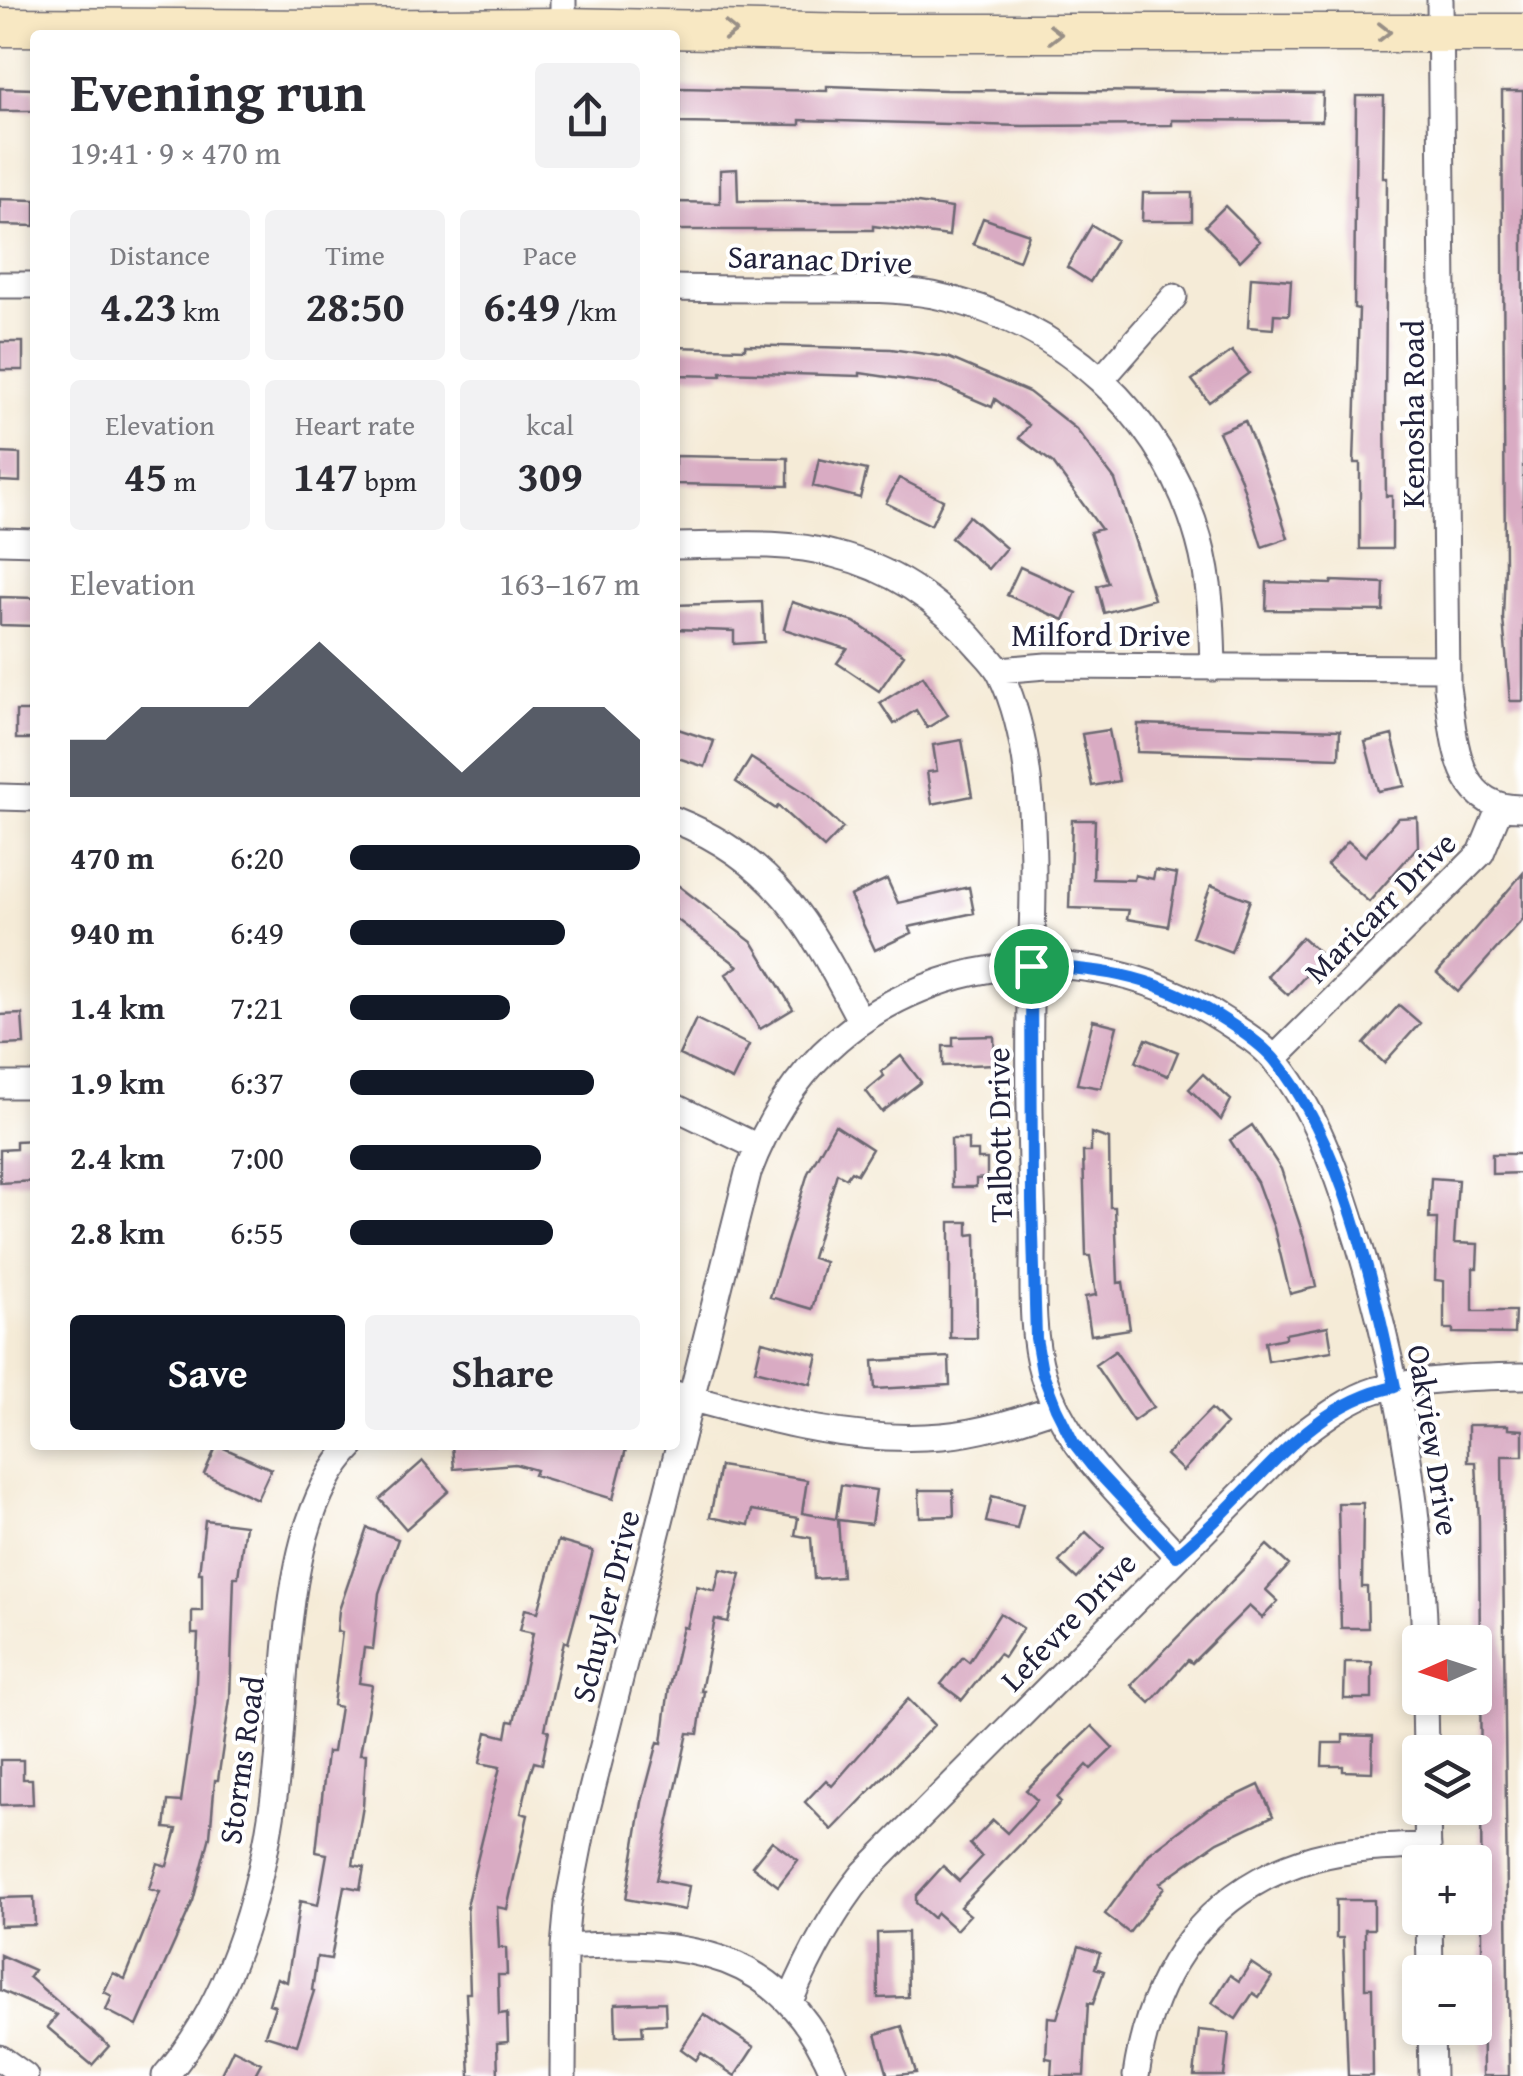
<!DOCTYPE html>
<html lang="en">
<head>
<meta charset="utf-8">
<style>
	body { margin:0; font-family:"Gentium Book Plus",serif; background:#f2f2f3; color:#2b2b33; height:100vh; display:flex; flex-direction:column; font-size:38px; white-space:nowrap }
	* { box-sizing:border-box; margin:0 }
	p { font-size:32px; color:#7c7c81 }
	.icon { flex:none; width:55px; height:55px; fill:none; stroke:currentColor; stroke-width:2; stroke-linecap:round; stroke-linejoin:round }
	.map { position:relative; flex:1; overflow:hidden }
	.drawer { position:absolute; left:30px; top:30px; width:650px; height:1420px; display:flex; flex-direction:column; background:#fff; border-radius:10px; box-shadow:0 5px 15px #0003 }
	.drawer>* { flex:none }
	.needle { width:65px; rotate:267deg }
	.tools { position:absolute; left:1402px; top:1625px; display:grid; gap:20px }
	.tools a { display:grid; place-items:center; width:90px; height:90px; border-radius:10px; background:#fff; box-shadow:0 5px 15px #0003; font-size:50px }
	.pin { position:absolute; display:grid; place-items:center; width:85px; height:85px; color:#fff; margin:-42px; border:5px solid #fff; border-radius:50%; box-shadow:0 2px 10px #0007 }
	.round { display:grid; place-items:center; flex:none; width:105px; height:105px; border-radius:10px; background:#f2f2f3 }
	.head { display:flex; align-items:center; justify-content:space-between; height:170px; padding:0 40px }
	h1 { font-size:55px; font-weight:700; line-height:75px }
	.stats { display:grid; grid-template-columns:repeat(3,1fr); gap:15px; height:170px; padding:10px 40px }
	.stats div { display:grid; align-content:center; border-radius:10px; background:#f2f2f3; text-align:center }
	.stats b { font-size:42px; font-weight:700 }
	.stats small { font-size:28px; font-weight:400 }
	.stats p { font-size:28px }
	.chart { height:280px; padding:20px 40px }
	.chart p { display:flex; justify-content:space-between }
	.chart svg { width:100%; height:180px; margin-top:10px; fill:#111827; opacity:.7 }
	.cta { display:flex; gap:20px; margin-top:auto; padding:20px 40px }
	.cta a { flex:1; height:115px; border-radius:10px; background:#111827; color:#fff; font-size:40px; font-weight:700; line-height:115px; text-align:center }
	.cta a+a { background:#f2f2f3; color:#2b2b33 }
	ul { padding:0 40px; list-style:none; font-size:32px }
	li { display:grid; grid-template-columns:160px 120px 1fr; align-items:center; height:75px }
	li i { height:25px; border-radius:12px; background:#111827 }
	.map>svg:first-child { display:block }
	.building { fill:#d9abc3 }
	.lines { fill:none; stroke-linecap:round; stroke-linejoin:round }
	.street-casing { stroke:#6c6872; stroke-width:29 }
	.secondary-casing { stroke:#6c6872; stroke-width:41 }
	.street { stroke:#fff; stroke-width:25 }
	.secondary { stroke:#f8e8c3; stroke-width:38 }
	.oneway { stroke:#988f86 }
	.route-casing { stroke:#fff; stroke-width:20 }
	.route { stroke:#1a73e8; stroke-width:12 }
	.labels { text-anchor:middle; dominant-baseline:central; stroke-width:8; stroke-linejoin:round; paint-order:stroke }
	.street-label { font-size:32px; fill:#22223b; stroke:#fff }
</style>
</head>
<body>
<div class="map">
<svg width="1523" height="2076" viewBox="0 0 1523 2076">
	<rect width="100%" height="100%" fill="#fff"/>
	<filter id="ink" filterUnits="userSpaceOnUse"><feTurbulence type="fractalNoise" baseFrequency=".01" numOctaves="2"/><feDisplacementMap in="SourceGraphic" scale="20" xChannelSelector="R" yChannelSelector="G"/><feConvolveMatrix kernelMatrix="1 2 1 2 8 2 1 2 1" color-interpolation-filters="sRGB"/></filter>
	<filter id="wash" filterUnits="userSpaceOnUse"><feTurbulence type="fractalNoise" baseFrequency=".0048" numOctaves="4" result="noise"/><feDisplacementMap in="SourceGraphic" scale="40" xChannelSelector="R" yChannelSelector="G"/><feGaussianBlur stdDeviation="2.25" result="paint"/><feColorMatrix in="noise" values="0 0 0 0 0 0 0 0 0 0 0 0 0 0 0 0 0 1.4 0 .05"/><feComposite in="paint" operator="in"/></filter>
	<g filter="url(#wash)">
		<rect width="100%" height="100%" fill="#f5ebd7"/>
		<g id="blocks">
			<path class="building" d="M 827,86 L 946,90 L 1323,93 L 1322,121 L 1172,120 L 1172,125 L 1023,126 L 800,120 L 800,125 L 679,123 L 679,88 L 827,91 Z
				M 0,88 L 35,89 L 35,111 L 0,111 Z
				M 1502,91 L 1523,91 L 1523,701 L 1510,701 L 1503,618 L 1505,565 Z
				M 1356,96 L 1384,96 L 1383,178 L 1387,178 L 1385,410 L 1386,496 L 1392,496 L 1392,549 L 1360,549 L 1360,463 L 1354,463 L 1359,309 L 1354,308 Z
				M 737,169 L 738,201 L 904,201 L 952,208 L 949,236 L 873,226 L 873,230 L 677,230 L 678,202 L 720,203 L 720,170 Z
				M 1143,193 L 1192,193 L 1192,221 L 1142,221 Z
				M 0,199 L 35,200 L 35,226 L 0,225 Z
				M 1225,206 L 1260,241 L 1240,261 L 1205,226 Z
				M 983,218 L 1029,234 L 1019,261 L 973,244 Z
				M 1092,225 L 1116,240 L 1090,282 L 1067,267 Z
				M 1251,277 L 1291,280 L 1289,315 L 1274,314 L 1273,329 L 1248,327 Z
				M 0,342 L 23,342 L 23,370 L 0,370 Z
				M 745,345 L 891,349 L 947,357 L 1029,392 L 1076,429 L 1115,480 L 1154,599 L 1104,613 L 1097,586 L 1108,583 L 1090,532 L 1101,529 L 1053,463 L 1019,438 L 1029,425 L 995,399 L 992,407 L 941,385 L 860,373 L 860,376 L 721,372 L 721,376 L 675,375 L 675,347 L 745,349 Z
				M 1232,351 L 1249,373 L 1209,402 L 1192,380 Z
				M 1245,421 L 1273,491 L 1288,538 L 1262,547 L 1240,477 L 1219,432 Z
				M 0,453 L 20,454 L 20,482 L 0,481 Z
				M 675,456 L 788,458 L 788,486 L 675,484 Z
				M 819,459 L 867,470 L 860,498 L 813,486 Z
				M 899,478 L 943,500 L 931,525 L 886,503 Z
				M 969,516 L 1006,548 L 988,569 L 951,538 Z
				M 1020,567 L 1076,592 L 1064,620 L 1007,595 Z
				M 1332,581 L 1384,583 L 1383,611 L 1266,610 L 1267,582 L 1331,584 Z
				M 0,597 L 35,598 L 35,626 L 0,625 Z
				M 762,602 L 764,642 L 734,644 L 734,631 L 675,629 L 675,605 Z
				M 792,602 L 854,622 L 904,655 L 879,691 L 837,663 L 847,649 L 784,629 Z
				M 923,676 L 948,715 L 927,728 L 916,710 L 894,724 L 880,703 Z
				M 16,711 L 35,711 L 35,739 L 16,739 Z
				M 1138,724 L 1340,730 L 1339,758 L 1137,752 Z
				M 675,728 L 714,741 L 705,767 L 675,757 Z
				M 1109,730 L 1119,781 L 1092,786 L 1082,734 Z
				M 1392,735 L 1405,786 L 1378,791 L 1365,742 Z
				M 962,740 L 972,796 L 932,804 L 927,772 L 937,771 L 933,745 Z
				M 751,758 L 807,794 L 843,828 L 824,848 L 778,806 L 776,809 L 736,782 Z
				M 1417,817 L 1418,846 L 1369,902 L 1327,865 L 1348,841 L 1365,856 L 1398,818 Z
				M 1072,820 L 1095,820 L 1093,879 L 1134,880 L 1135,875 L 1153,879 L 1155,870 L 1177,874 L 1168,926 L 1127,919 L 1129,910 L 1069,908 Z
				M 1523,873 L 1523,919 L 1458,992 L 1437,973 Z
				M 887,879 L 898,903 L 969,887 L 974,913 L 909,927 L 912,933 L 875,950 L 850,896 Z
				M 675,883 L 753,943 L 793,1009 L 760,1029 L 726,974 L 738,966 L 675,918 Z
				M 1211,885 L 1250,900 L 1231,952 L 1192,937 Z
				M 1302,937 L 1323,956 L 1288,995 L 1267,976 Z
				M 1399,1005 L 1420,1023 L 1384,1063 L 1364,1044 Z
				M 22,1014 L 24,1044 L 0,1045 L 0,1015 Z
				M 696,1019 L 749,1045 L 732,1080 L 679,1055 Z
				M 1093,1020 L 1117,1026 L 1101,1088 L 1077,1084 Z
				M 994,1036 L 995,1064 L 943,1066 L 943,1046 L 953,1046 L 953,1037 Z
				M 1146,1039 L 1178,1052 L 1168,1076 L 1136,1062 Z
				M 901,1056 L 921,1082 L 882,1112 L 866,1091 L 884,1076 L 881,1072 Z
				M 1203,1074 L 1231,1100 L 1221,1120 L 1189,1089 Z
				M 835,1125 L 872,1149 L 857,1174 L 851,1171 L 846,1178 L 837,1173 L 812,1258 L 825,1262 L 812,1309 L 770,1297 L 808,1173 Z
				M 1252,1125 L 1281,1169 L 1305,1240 L 1316,1287 L 1290,1294 L 1274,1228 L 1257,1182 L 1230,1140 Z
				M 1091,1133 L 1109,1139 L 1110,1207 L 1115,1207 L 1118,1283 L 1123,1282 L 1130,1329 L 1091,1335 L 1085,1297 L 1096,1295 L 1090,1256 L 1086,1256 L 1083,1152 L 1091,1152 Z
				M 951,1139 L 968,1139 L 968,1151 L 978,1151 L 978,1159 L 987,1159 L 987,1178 L 976,1179 L 976,1187 L 952,1187 Z
				M 35,1140 L 35,1181 L 0,1183 L 0,1150 L 16,1149 L 16,1141 Z
				M 1492,1154 L 1523,1154 L 1523,1173 L 1492,1174 Z
				M 1431,1178 L 1458,1180 L 1454,1243 L 1478,1244 L 1477,1268 L 1473,1268 L 1473,1311 L 1515,1311 L 1514,1334 L 1453,1333 L 1453,1329 L 1444,1329 L 1444,1281 L 1435,1280 L 1437,1219 L 1429,1219 Z
				M 950,1222 L 968,1222 L 968,1235 L 976,1234 L 977,1338 L 950,1338 Z
				M 1328,1326 L 1332,1351 L 1268,1361 L 1265,1342 L 1285,1338 L 1285,1334 Z
				M 762,1341 L 818,1355 L 811,1384 L 755,1370 Z
				M 1115,1351 L 1153,1407 L 1133,1421 L 1095,1365 Z
				M 949,1357 L 950,1385 L 875,1389 L 873,1361 Z
				M 1211,1409 L 1226,1424 L 1183,1471 L 1166,1455 Z
				M 1468,1425 L 1508,1425 L 1508,1429 L 1523,1430 L 1523,1456 L 1502,1456 L 1509,2076 L 1483,2076 L 1479,1521 L 1476,1462 L 1468,1462 Z
				M 217,1445 L 271,1469 L 257,1499 L 204,1474 Z
				M 452,1445 L 627,1445 L 613,1499 L 534,1475 L 536,1470 L 515,1464 L 454,1469 Z
				M 423,1461 L 449,1491 L 406,1529 L 380,1499 Z
				M 720,1466 L 807,1480 L 802,1513 L 836,1519 L 841,1485 L 876,1490 L 871,1524 L 838,1520 L 842,1577 L 814,1579 L 811,1538 L 795,1535 L 798,1518 L 752,1510 L 749,1525 L 710,1517 Z
				M 919,1490 L 953,1490 L 954,1516 L 920,1517 Z
				M 992,1496 L 1023,1504 L 1017,1529 L 986,1522 Z
				M 1338,1503 L 1363,1503 L 1362,1587 L 1367,1587 L 1368,1628 L 1341,1628 Z
				M 205,1520 L 245,1525 L 238,1577 L 234,1577 L 230,1699 L 218,1780 L 215,1780 L 210,1836 L 193,1901 L 137,2026 L 106,2010 L 112,1996 L 104,1992 L 113,1973 L 125,1979 L 160,1892 L 149,1889 L 157,1863 L 167,1866 L 177,1829 L 165,1828 L 168,1801 L 181,1802 L 195,1704 L 198,1634 L 192,1634 L 192,1611 L 202,1611 L 202,1573 L 199,1573 Z
				M 367,1528 L 398,1539 L 379,1593 L 373,1649 L 364,1648 L 359,1683 L 372,1685 L 360,1754 L 366,1754 L 363,1806 L 353,1865 L 364,1867 L 360,1889 L 344,1886 L 331,1959 L 317,1957 L 312,1990 L 314,1991 L 297,2045 L 265,2035 L 275,2006 L 269,2004 L 277,1978 L 287,1982 L 300,1901 L 318,1905 L 327,1854 L 316,1852 L 327,1752 L 333,1752 L 340,1707 L 333,1705 L 342,1632 L 337,1631 L 339,1610 Z
				M 1086,1532 L 1104,1549 L 1077,1579 L 1059,1562 Z
				M 558,1541 L 593,1551 L 568,1643 L 564,1641 L 545,1729 L 549,1730 L 542,1764 L 534,1762 L 530,1774 L 521,1813 L 528,1815 L 507,1909 L 497,1907 L 499,1948 L 506,1948 L 507,1975 L 498,1975 L 499,2014 L 507,2013 L 508,2042 L 497,2043 L 498,2076 L 470,2076 L 466,1993 L 470,1993 L 467,1902 L 500,1767 L 480,1763 L 487,1732 L 506,1737 L 509,1721 L 514,1722 L 533,1633 L 520,1630 L 525,1609 L 538,1612 Z
				M 1267,1545 L 1289,1565 L 1266,1590 L 1278,1601 L 1262,1618 L 1249,1606 L 1192,1663 L 1188,1660 L 1150,1703 L 1131,1685 Z
				M 720,1569 L 741,1574 L 728,1622 L 715,1619 L 701,1691 L 704,1691 L 698,1734 L 688,1733 L 656,1880 L 689,1886 L 685,1910 L 626,1899 L 642,1802 L 658,1742 L 662,1743 L 669,1687 L 683,1627 L 687,1628 L 697,1586 L 715,1591 Z
				M 1000,1613 L 1023,1628 L 1004,1657 L 999,1654 L 962,1700 L 941,1684 L 963,1657 L 969,1662 Z
				M 1345,1662 L 1372,1662 L 1372,1699 L 1344,1699 Z
				M 908,1699 L 934,1725 L 832,1830 L 805,1802 L 826,1780 L 832,1786 Z
				M 1092,1726 L 1113,1748 L 1091,1769 L 1087,1765 L 1057,1798 L 1061,1802 L 960,1907 L 970,1915 L 956,1930 L 937,1913 L 933,1918 L 916,1903 L 916,1896 L 943,1866 L 959,1881 L 982,1857 L 970,1844 L 993,1820 L 1007,1833 L 1037,1800 L 1026,1790 Z
				M 1343,1735 L 1373,1736 L 1372,1772 L 1343,1771 L 1343,1766 L 1322,1766 L 1323,1743 L 1343,1743 Z
				M 0,1760 L 23,1760 L 23,1779 L 32,1779 L 33,1804 L 0,1805 Z
				M 1259,1785 L 1273,1816 L 1218,1842 L 1160,1883 L 1164,1887 L 1129,1933 L 1105,1914 L 1149,1854 L 1208,1809 Z
				M 772,1841 L 798,1860 L 778,1886 L 752,1866 Z
				M 34,1897 L 35,1925 L 0,1926 L 0,1898 Z
				M 1336,1900 L 1374,1900 L 1374,1929 L 1365,1929 L 1365,1988 L 1372,1988 L 1373,2076 L 1348,2076 L 1343,1938 L 1336,1938 Z
				M 907,1932 L 908,1997 L 878,1998 L 877,1933 Z
				M 1079,1946 L 1100,1953 L 1095,1968 L 1104,1971 L 1093,2004 L 1088,2003 L 1084,2076 L 1051,2076 L 1052,2059 L 1046,2058 L 1048,2017 L 1057,2018 Z
				M 0,1955 L 34,1970 L 29,1977 L 109,2046 L 92,2065 L 47,2027 L 57,2015 L 0,1990 Z
				M 1251,1963 L 1272,1977 L 1259,1997 L 1253,1993 L 1236,2019 L 1212,2003 L 1230,1975 L 1239,1981 Z
				M 665,2002 L 666,2024 L 642,2025 L 643,2035 L 616,2036 L 615,2004 Z
				M 704,2014 L 754,2047 L 735,2076 L 701,2053 L 696,2060 L 681,2049 Z
				M 902,2026 L 916,2073 L 888,2076 L 876,2034 Z
				M 1199,2030 L 1229,2033 L 1224,2076 L 1194,2076 Z
				M 233,2049 L 261,2063 L 254,2076 L 220,2076 Z"/>
		</g>
	</g>
	<g filter="url(#ink)">
		<use href="#blocks" fill-opacity="0" stroke="#6c6872" stroke-width="2.5"/>
		<g class="lines">
			<g class="street-casing">
				<path id="street" d="M 563,0 L 563,35
					M 1440,0 L 1447,687 C 1455,738 1454,810 1523,808
					M 0,285 L 35,285
					M 675,288 C 721,289 766,289 812,289 C 853,289 893,288 933,295 C 1060,320 1164,415 1199,540 C 1211,582 1212,625 1213,668
					M 1101,380 L 1174,297
					M 0,541 L 35,542
					M 675,546 C 727,546 782,540 833,554 C 891,568 940,601 978,646 C 986,655 996,664 1001,675 C 1044,764 1032,907 1030,1005 C 1029,1078 1030,1151 1033,1225 C 1034,1273 1029,1329 1043,1375 C 1067,1451 1126,1499 1177,1556
					M 999,670 L 1046,666 L 1445,668
					M 0,797 L 35,798
					M 675,820 C 778,861 811,928 860,1020
					M 1274,1059 L 1481,853 L 1500,807
					M 0,1085 L 35,1085
					M 675,1107 L 758,1147
					M 675,1394 C 764,1418 849,1444 942,1436 C 981,1433 1019,1420 1055,1408
					M 1425,1698 L 1426,1752
					M 1427,1808 L 1428,1862
					M 1429,1918 L 1430,1972
					M 564,1947 C 688,1939 782,1949 835,2076
					M 790,2001 C 810,1954 832,1913 864,1873 L 1297,1438 C 1321,1420 1347,1399 1376,1390 C 1423,1378 1475,1377 1523,1376
					M 1431,2028 L 1432,2076
					M 0,2058 L 25,2076
					M 165,2076 C 235,1997 266,1875 277,1772 C 287,1676 282,1516 353,1445
					M 563,2076 L 564,1947 L 568,1903 L 584,1821 L 748,1173 C 786,1072 854,1006 959,976 C 1050,951 1148,970 1225,1021 C 1242,1032 1260,1043 1273,1058 C 1310,1101 1332,1160 1349,1213 C 1395,1352 1420,1496 1425,1642
					M 1136,2076 C 1151,1971 1208,1888 1314,1858 C 1351,1848 1390,1847 1428,1846"/>
			</g>
			<g class="secondary-casing">
				<path id="secondary" d="M 0,27 L 331,29 L 563,27 L 858,33 L 1523,33"/>
			</g>
			<use href="#street" class="street"/>
			<use href="#secondary" class="secondary"/>
		</g>
		<defs><path id="oneway-chevron" d="M-2-3.5L2.5 0L-2 3.5" fill="none" stroke-width="1.6" stroke-linecap="round" stroke-linejoin="round" transform="scale(2.5)"/></defs>
		<g class="oneway">
			<use href="#oneway-chevron" transform="translate(730 31) rotate(1)"/>
			<use href="#oneway-chevron" transform="translate(1384 32)"/>
			<use href="#oneway-chevron" transform="translate(1055 34)"/>
		</g>
	</g>
	<g class="lines" filter="url(#ink)">
		<g class="route-casing">
			<path id="route" d="M 1031,966 C 1107,968 1161,978 1226,1021 C 1243,1032 1261,1044 1274,1059 C 1342,1140 1374,1286 1395,1387 C 1323,1401 1277,1459 1228,1508 C 1212,1525 1194,1540 1176,1556 L 1092,1466 L 1073,1442 L 1056,1408 L 1042,1372 L 1036,1338 L 1032,1201 Z"/>
		</g>
		<use href="#route" class="route"/>
	</g>
	<g class="labels">
		<g class="street-label">
			<text transform="translate(820 259) rotate(2)">Saranac Drive</text>
			<text transform="translate(1412 414) rotate(-90)">Kenosha Road</text>
			<text x="1101" y="634">Milford Drive</text>
			<text transform="translate(1380 907) rotate(-45)">Maricarr Drive</text>
			<text transform="translate(999 1135) rotate(-91)">Talbott Drive</text>
			<text transform="translate(1434 1440) rotate(81)">Oakview Drive</text>
			<text transform="translate(605 1606) rotate(-76)">Schuyler Drive</text>
			<text transform="translate(1068 1621) rotate(-46)">Lefevre Drive</text>
			<text transform="translate(241 1760) rotate(-82)">Storms Road</text>
		</g>
	</g>
</svg>
<div class="tools">
<a><svg class="needle" viewBox="-14 -14 28 28"><path d="M0-13l5 13h-10z" fill="#e53935"/><path d="M0 13l5-13h-10z" fill="#7c7c81"/></svg></a>
<a><svg class="icon" aria-label="layers" viewBox="0 0 24 24"><path d="M12 4l9 5-9 5-9-5zM3 14l9 5 9-5"/></svg></a>
<a>+</a>
<a>−</a>
</div>
<div class="pin" style="left:1031px;top:966px;background:#1e9e55"><svg class="icon" aria-label="arrive" viewBox="0 0 24 24"><path d="M6 21V4h12l-3 4 3 4H6"/></svg></div>
<section class="drawer">
<div class="head"><div><h1>Evening run</h1><p>19:41 · 9 × 470 m</p></div><a class="round"><svg class="icon" aria-label="share" viewBox="0 0 24 24"><path d="M12 15V3M7 8l5-5 5 5M5 13v7h14v-7"/></svg></a></div>
<div class="stats">
<div><p>Distance</p><b>4.23<small> km</small></b></div>
<div><p>Time</p><b>28:50</b></div>
<div><p>Pace</p><b>6:49<small> /km</small></b></div>
</div>
<div class="stats">
<div><p>Elevation</p><b>45<small> m</small></b></div>
<div><p>Heart rate</p><b>147<small> bpm</small></b></div>
<div><p>kcal</p><b>309</b></div>
</div>
<div class="chart"><p><span>Elevation</span>163–167 m</p>
<svg viewBox="0 0 160 44" preserveAspectRatio="none"><path d="M0 44V30L10 30L20 22L30 22L40 22L50 22L60 14L70 6L80 14L90 22L100 30L110 38L120 30L130 22L140 22L150 22L160 30V44z"/></svg>
</div>
<ul>
<li><b>470 m</b>6:20<i style="width:100%"></i></li>
<li><b>940 m</b>6:49<i style="width:74%"></i></li>
<li><b>1.4 km</b>7:21<i style="width:55%"></i></li>
<li><b>1.9 km</b>6:37<i style="width:84%"></i></li>
<li><b>2.4 km</b>7:00<i style="width:66%"></i></li>
<li><b>2.8 km</b>6:55<i style="width:70%"></i></li>
</ul>
<div class="cta"><a>Save</a><a>Share</a></div>
</section>
</div>
</body>
</html>
